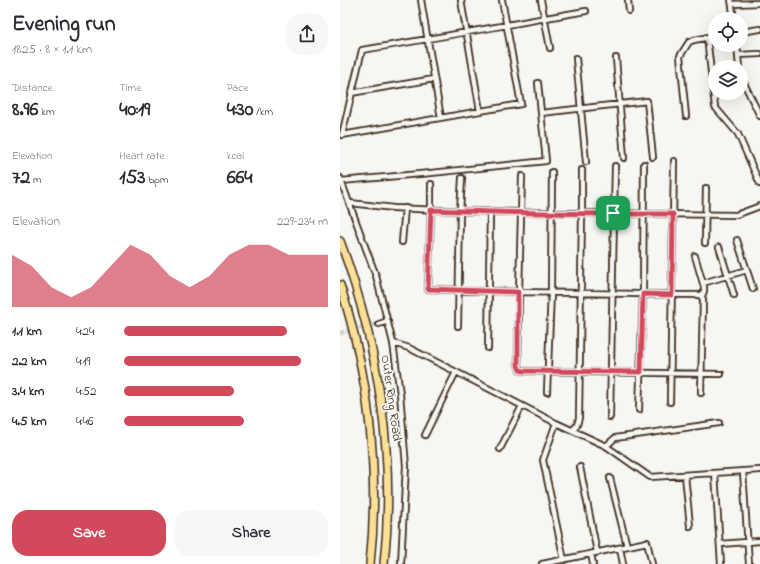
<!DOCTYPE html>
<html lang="en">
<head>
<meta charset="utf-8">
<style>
	body { margin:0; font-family:"Indie Flower",sans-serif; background:#f7f7f7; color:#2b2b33; height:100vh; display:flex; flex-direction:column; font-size:15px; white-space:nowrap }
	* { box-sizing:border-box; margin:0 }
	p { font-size:13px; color:#7c7c81 }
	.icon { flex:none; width:22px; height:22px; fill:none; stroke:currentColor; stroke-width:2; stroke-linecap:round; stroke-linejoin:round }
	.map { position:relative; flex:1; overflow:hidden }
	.drawer { display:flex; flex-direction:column; background:#fff; width:340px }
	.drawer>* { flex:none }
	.tools { position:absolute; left:368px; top:12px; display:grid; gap:8px }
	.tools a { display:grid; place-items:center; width:40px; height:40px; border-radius:50%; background:#fff; box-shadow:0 4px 16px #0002; font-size:20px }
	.pin { position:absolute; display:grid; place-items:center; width:34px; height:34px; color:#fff; margin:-17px; border-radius:8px; box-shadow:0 2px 6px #0006 }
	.round { display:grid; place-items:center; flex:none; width:42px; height:42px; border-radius:16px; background:#f7f7f7 }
	.summary { display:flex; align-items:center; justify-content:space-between; height:68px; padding:0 12px }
	h1 { font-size:22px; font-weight:800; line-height:30px }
	.stats { display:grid; grid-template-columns:repeat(3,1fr); gap:6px; height:68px; padding:4px 12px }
	.stats div { display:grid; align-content:center }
	.stats b { font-size:20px; font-weight:800 }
	.stats small { font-size:11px; font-weight:400 }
	.stats p { font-size:11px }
	.chart { height:112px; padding:8px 12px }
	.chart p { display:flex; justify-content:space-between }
	.chart svg { width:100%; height:72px; margin-top:4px; fill:#d1495b; opacity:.7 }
	.button { display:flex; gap:8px; margin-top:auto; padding:8px 12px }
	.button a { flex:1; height:46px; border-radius:16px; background:#d1495b; color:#fff; font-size:16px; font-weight:800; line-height:46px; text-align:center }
	.button a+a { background:#f7f7f7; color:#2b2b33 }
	ul { padding:0 12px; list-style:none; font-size:13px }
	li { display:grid; grid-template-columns:64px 48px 1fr; align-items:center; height:30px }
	li i { height:10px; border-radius:5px; background:#d1495b }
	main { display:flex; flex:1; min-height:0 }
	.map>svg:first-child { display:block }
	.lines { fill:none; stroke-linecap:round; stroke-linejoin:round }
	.minor-tunnel { stroke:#d1cdc8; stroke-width:4.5; stroke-dasharray:4.5 2; stroke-linecap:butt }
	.minor-casing { stroke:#3b2a1e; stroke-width:8 }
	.highway-casing { stroke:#3b2a1e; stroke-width:10 }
	.minor { stroke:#f6f6f2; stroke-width:4.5 }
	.highway { stroke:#fadf96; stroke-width:7 }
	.route-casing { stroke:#fff; stroke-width:8 }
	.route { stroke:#d1495b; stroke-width:5 }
	.labels { text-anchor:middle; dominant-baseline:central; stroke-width:3.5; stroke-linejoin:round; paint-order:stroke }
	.street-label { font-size:13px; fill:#3b2a1e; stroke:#f6f6f2 }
</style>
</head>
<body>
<main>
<section class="drawer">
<div class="summary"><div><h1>Evening run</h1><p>18:25 · 8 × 1.1 km</p></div><a class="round"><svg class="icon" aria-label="share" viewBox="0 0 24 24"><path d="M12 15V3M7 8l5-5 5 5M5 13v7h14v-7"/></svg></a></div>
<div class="stats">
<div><p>Distance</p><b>8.96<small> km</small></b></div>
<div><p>Time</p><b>40:19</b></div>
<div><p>Pace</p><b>4:30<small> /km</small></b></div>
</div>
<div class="stats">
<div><p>Elevation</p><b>72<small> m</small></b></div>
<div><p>Heart rate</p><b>153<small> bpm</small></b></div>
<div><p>kcal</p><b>664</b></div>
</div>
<div class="chart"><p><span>Elevation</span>229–234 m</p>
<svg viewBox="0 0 160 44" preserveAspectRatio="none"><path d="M0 44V12L10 19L20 32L30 38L40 32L50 19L60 6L70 12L80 25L90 32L100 25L110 12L120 6L130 6L140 12L150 12L160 12V44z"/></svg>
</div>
<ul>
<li><b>1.1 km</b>4:24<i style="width:80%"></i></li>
<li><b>2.2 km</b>4:19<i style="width:87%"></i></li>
<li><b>3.4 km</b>4:52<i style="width:54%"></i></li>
<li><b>4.5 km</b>4:46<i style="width:59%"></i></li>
</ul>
<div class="button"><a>Save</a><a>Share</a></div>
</section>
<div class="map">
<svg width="420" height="564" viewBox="0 0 420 564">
	<rect width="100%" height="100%" fill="#f6f6f2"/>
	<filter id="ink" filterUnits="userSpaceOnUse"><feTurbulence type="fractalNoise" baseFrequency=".025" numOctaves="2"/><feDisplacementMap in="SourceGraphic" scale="8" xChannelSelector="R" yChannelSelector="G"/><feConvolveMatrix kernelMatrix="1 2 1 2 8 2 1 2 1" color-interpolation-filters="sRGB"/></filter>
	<g filter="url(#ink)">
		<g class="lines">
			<path class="minor-tunnel" d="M 0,333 L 39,324"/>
			<g class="minor-casing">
				<path id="minor" d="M 81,0 L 101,118
					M 121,0 L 140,111
					M 162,0 L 181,104 L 2,135 L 22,50 C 97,38 171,24 246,11
					M 201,0 L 210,48
					M 288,0 L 289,11
					M 391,0 L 394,19
					M 392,4 L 420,3
					M 401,32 L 420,29
					M 367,37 L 375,107 L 398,134 L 420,184
					M 397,45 L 399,67
					M 398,55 L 420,54
					M 236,58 L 246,162
					M 276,58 L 284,158
					M 401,77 L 420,116
					M 11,93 L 94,79
					M 201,113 L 307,101 L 313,157
					M 346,116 L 340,56 L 349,42 L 354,40 L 375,36
					M 242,170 L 242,213 L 396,215 L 420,206
					M 182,176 L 179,292 L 178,365 L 180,370 L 184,371 L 381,374
					M 0,178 L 36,276 L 53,343 L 60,394 L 66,466 L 61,564
					M 122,178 L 120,211 L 242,213 L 239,418 L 237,425 L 233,430
					M 1,181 L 91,173 L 206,161 L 198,83
					M 91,184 L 91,210 L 88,289 L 179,292 L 360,295 L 363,299 L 361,393
					M 10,203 L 54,208 L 120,211 L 118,326
					M 397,240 L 413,289
					M 62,242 L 65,208
					M 365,243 L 366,188
					M 379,247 L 394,295
					M 355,256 L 364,287 L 364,291 L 362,296
					M 363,283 L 407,270
					M 39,324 L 48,321
					M 53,343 L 69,348 L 216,423 L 266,446 L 310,477 L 420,470
					M 148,348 L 150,212
					M 207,392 L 211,292 L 212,172
					M 330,402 L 334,161
					M 299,410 L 303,294 L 304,164
					M 270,417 L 275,166
					M 216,423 L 203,460 L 224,560
					M 85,435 L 116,372
					M 266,446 L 275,438 L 379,423
					M 160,449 L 182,406
					M 240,467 L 257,552
					M 403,471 L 409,564
					M 375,473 L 381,564
					M 345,475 L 350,526
					M 270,478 L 287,546
					M 380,544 L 420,541
					M 280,548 L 283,564
					M 251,554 L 253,564
					M 202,564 L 307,542 L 312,564"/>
			</g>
			<g class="highway-casing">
				<path id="highway" d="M 0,241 C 38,343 56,455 44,564
					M 0,285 C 29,374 40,472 30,564"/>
			</g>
			<use href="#minor" class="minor"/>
			<use href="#highway" class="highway"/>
		</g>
	</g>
	<g class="lines" filter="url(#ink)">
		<g class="route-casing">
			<path id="route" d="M 91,210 C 172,213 253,214 333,214 L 332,295 L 303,294 L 301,372 L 184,371 L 180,370 L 178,366 L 178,292 L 88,289 Z"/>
		</g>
		<use href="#route" class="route"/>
	</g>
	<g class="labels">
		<g class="street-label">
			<text transform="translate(51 398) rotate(82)">Outer Ring Road</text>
		</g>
	</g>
</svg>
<div class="tools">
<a><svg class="icon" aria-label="locate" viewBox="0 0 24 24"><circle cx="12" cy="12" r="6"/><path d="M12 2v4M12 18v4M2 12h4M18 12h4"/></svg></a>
<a><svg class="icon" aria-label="layers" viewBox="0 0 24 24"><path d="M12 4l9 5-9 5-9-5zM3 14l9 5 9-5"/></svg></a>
</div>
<div class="pin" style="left:273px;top:213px;background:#1e9e55"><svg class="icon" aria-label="arrive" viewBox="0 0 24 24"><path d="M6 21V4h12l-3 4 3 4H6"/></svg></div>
</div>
</main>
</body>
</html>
